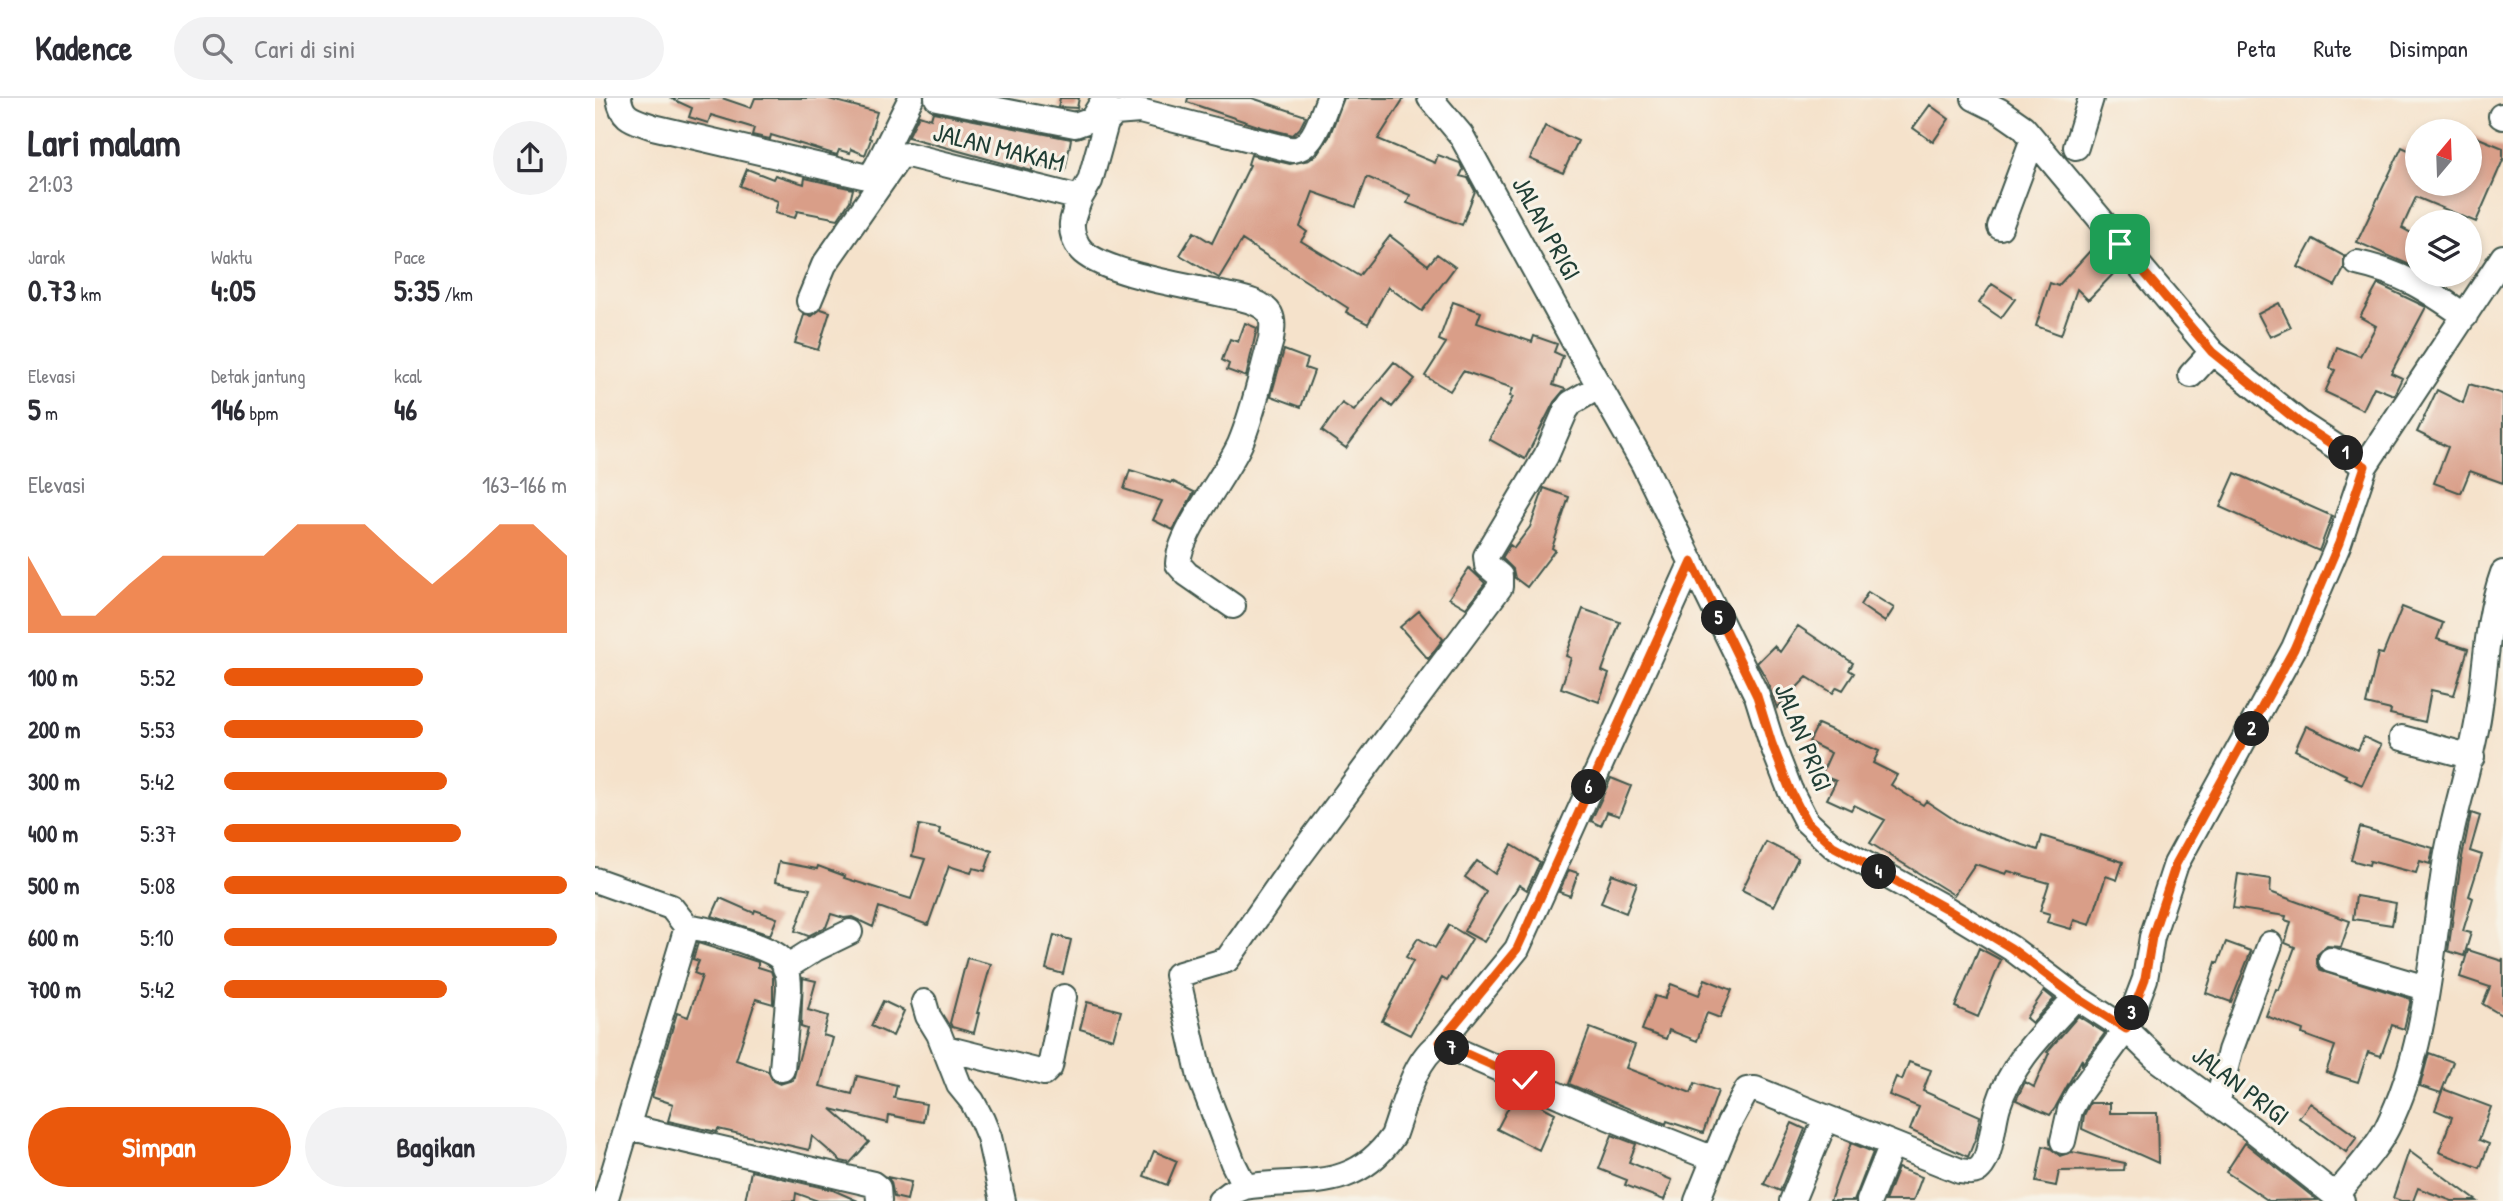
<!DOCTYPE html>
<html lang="id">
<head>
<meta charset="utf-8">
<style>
	body { margin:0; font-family:"Patrick Hand",sans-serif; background:#f2f2f3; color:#2b2b33; height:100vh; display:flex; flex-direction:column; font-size:26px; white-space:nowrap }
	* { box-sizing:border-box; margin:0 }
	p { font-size:23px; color:#7c7c81 }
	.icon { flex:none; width:38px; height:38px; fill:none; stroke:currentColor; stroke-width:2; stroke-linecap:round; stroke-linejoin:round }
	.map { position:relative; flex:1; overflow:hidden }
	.panel { display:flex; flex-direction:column; background:#fff; width:595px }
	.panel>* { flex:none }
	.needle { width:46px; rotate:19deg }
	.controls { position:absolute; left:1810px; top:21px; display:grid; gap:14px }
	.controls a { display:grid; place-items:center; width:77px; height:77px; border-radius:50%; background:#fff; box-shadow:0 4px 10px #0003; font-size:35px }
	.pin { position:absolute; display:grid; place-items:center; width:60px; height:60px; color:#fff; margin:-30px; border-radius:14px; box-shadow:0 4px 10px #0006 }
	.km { position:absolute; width:35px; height:35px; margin:-18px; border-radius:50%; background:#222; color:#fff; font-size:19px; line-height:35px; text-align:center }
	.round { display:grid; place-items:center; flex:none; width:74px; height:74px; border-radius:37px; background:#f2f2f3 }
	.summary { display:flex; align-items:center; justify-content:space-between; height:119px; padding:0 28px }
	h1 { font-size:38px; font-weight:700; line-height:52px }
	.figures { display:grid; grid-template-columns:repeat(3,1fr); gap:10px; height:119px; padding:7px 28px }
	.figures div { display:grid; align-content:center }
	.figures b { font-size:30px; font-weight:700 }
	.figures small { font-size:19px; font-weight:400 }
	.figures p { font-size:19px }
	.chart { height:196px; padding:14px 28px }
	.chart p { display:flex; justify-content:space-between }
	.chart svg { width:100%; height:126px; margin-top:7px; fill:#ea580c; opacity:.7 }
	.button { display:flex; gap:14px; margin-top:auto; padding:14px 28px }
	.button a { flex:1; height:80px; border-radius:42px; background:#ea580c; color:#fff; font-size:28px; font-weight:700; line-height:80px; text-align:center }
	.button a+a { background:#f2f2f3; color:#2b2b33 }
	ul { padding:0 28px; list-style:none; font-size:23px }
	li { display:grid; grid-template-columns:112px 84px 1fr; align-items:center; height:52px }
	li i { height:18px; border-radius:9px; background:#ea580c }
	header { display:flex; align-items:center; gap:42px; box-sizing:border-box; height:98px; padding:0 35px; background:#fff; border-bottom:2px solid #e1e1e2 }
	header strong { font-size:33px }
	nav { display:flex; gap:38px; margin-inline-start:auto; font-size:24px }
	.search { width:490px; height:63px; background:#f2f2f3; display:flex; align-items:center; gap:18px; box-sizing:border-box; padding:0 24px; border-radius:38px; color:#7c7c81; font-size:26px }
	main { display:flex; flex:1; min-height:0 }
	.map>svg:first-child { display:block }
	.building { fill:#d99e88 }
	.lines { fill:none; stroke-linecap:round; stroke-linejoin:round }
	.minor-casing { stroke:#3f564b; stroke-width:28 }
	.minor { stroke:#fff; stroke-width:24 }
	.route-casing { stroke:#fff; stroke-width:14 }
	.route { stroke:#ea580c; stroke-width:9 }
	.labels { text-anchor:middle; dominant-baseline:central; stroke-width:6; stroke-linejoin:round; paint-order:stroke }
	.street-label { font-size:26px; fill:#1f3d34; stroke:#f7f3e8 }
</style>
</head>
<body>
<header>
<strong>Kadence</strong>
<div class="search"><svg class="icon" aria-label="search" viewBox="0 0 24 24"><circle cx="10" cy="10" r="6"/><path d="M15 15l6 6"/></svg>Cari di sini</div>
<nav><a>Peta</a><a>Rute</a><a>Disimpan</a></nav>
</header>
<main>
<section class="panel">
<div class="summary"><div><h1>Lari malam</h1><p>21:03</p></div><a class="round"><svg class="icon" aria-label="share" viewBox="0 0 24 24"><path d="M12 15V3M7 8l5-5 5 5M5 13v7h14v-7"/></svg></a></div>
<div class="figures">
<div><p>Jarak</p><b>0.73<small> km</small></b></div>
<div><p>Waktu</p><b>4:05</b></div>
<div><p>Pace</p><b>5:35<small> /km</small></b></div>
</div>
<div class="figures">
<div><p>Elevasi</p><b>5<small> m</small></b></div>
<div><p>Detak jantung</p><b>146<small> bpm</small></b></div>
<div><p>kcal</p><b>46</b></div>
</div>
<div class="chart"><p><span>Elevasi</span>163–166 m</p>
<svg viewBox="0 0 160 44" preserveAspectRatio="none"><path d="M0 44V17L10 38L20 38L30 27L40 17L50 17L60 17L70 17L80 6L90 6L100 6L110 17L120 27L130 17L140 6L150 6L160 17V44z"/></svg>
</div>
<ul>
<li><b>100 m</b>5:52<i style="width:58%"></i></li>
<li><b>200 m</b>5:53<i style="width:58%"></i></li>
<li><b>300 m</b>5:42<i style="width:65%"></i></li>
<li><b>400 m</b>5:37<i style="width:69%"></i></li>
<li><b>500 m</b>5:08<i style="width:100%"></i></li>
<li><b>600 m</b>5:10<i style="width:97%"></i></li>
<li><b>700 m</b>5:42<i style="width:65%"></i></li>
</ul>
<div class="button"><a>Simpan</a><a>Bagikan</a></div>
</section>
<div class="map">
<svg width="1908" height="1103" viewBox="0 0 1908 1103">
	<rect width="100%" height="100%" fill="#f7f3e8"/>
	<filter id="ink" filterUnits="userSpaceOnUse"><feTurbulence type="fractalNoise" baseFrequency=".0143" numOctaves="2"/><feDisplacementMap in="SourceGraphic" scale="14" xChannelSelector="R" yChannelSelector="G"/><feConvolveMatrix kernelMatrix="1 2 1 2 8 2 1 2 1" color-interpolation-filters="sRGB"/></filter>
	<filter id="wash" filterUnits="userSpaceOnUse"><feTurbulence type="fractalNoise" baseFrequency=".00686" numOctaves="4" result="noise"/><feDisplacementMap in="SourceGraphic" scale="28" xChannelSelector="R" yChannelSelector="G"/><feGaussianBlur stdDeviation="1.57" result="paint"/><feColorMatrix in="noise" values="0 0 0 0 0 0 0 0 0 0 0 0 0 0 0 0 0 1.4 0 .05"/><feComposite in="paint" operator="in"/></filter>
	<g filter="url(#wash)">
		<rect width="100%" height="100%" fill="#f5e2cb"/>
		<g id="blocks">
			<path class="building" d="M 75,0 L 127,0 L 156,10 L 160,0 L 230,0 L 282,14 L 274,40 L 276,41 L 270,57 L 256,51 L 255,55 L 244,52 L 242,57 L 176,37 L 175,41 L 157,37 L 159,30 L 116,17 L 113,25 L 94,19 L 97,10 Z
				M 465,0 L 484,0 L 482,10 L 463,9 Z
				M 593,0 L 657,0 L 711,18 L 705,30 L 698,37 L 666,29 L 592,4 Z
				M 749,0 L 809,0 L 783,41 L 840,65 L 843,57 L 865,65 L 868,72 L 865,78 L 873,80 L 880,93 L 867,127 L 812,105 L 815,97 L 772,79 L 761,109 L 718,94 L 705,129 L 712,134 L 706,143 L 764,178 L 795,138 L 833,167 L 842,156 L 860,169 L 827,213 L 793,189 L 773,226 L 751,214 L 753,210 L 647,142 L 624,180 L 585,157 L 599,134 L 617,145 L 655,67 L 653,66 L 656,57 L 695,66 L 714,62 L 723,55 L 734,39 Z
				M 1335,7 L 1354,21 L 1338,44 L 1318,30 Z
				M 338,14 L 476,41 L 470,73 L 438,67 L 437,73 L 313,39 L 324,17 L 336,21 Z
				M 950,28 L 983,43 L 968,75 L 935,61 Z
				M 1874,36 L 1908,50 L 1908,62 L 1881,124 L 1821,99 L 1807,130 L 1822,138 L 1822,170 L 1762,144 L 1807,49 L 1822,56 L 1822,86 L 1874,86 Z
				M 152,71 L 178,81 L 180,77 L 209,86 L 210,80 L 258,91 L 255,103 L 243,121 L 202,113 L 200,120 L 180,115 L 183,103 L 145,88 Z
				M 1718,141 L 1749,158 L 1749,171 L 1740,188 L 1703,169 Z
				M 1504,143 L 1518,159 L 1514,163 L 1523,171 L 1493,202 L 1482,191 L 1466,237 L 1441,228 L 1455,185 L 1463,188 Z
				M 1397,186 L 1420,201 L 1406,220 L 1384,205 Z
				M 1783,186 L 1831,209 L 1796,275 L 1807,280 L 1799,297 L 1779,289 L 1768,312 L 1730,294 L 1740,272 L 1735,270 L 1742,249 L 1765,258 L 1781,228 L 1765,219 Z
				M 858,204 L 886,214 L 882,225 L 937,244 L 939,238 L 962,246 L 959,254 L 968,258 L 958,287 L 970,291 L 959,304 L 930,361 L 894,341 L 918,299 L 915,298 L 918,290 L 868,273 L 855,293 L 830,278 L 851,245 L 844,242 Z
				M 1684,205 L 1696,229 L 1675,239 L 1663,216 Z
				M 226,211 L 235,214 L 223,252 L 200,245 L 209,217 L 217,218 Z
				M 650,225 L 662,230 L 651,279 L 632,272 L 634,266 L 627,262 L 635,241 L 643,244 Z
				M 689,252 L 713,261 L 710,270 L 719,273 L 706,309 L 676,298 Z
				M 799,264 L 820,281 L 797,309 L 788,301 L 751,350 L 727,333 L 747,305 L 759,313 Z
				M 1874,286 L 1908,296 L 1908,385 L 1875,373 L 1866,395 L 1839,385 L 1853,349 L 1822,334 L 1842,292 L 1868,305 Z
				M 535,372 L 576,385 L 577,383 L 599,394 L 578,432 L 558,422 L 567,403 L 529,391 Z
				M 1640,375 L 1737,418 L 1724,453 L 1625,409 Z
				M 949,390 L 974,399 L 957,450 L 960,452 L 932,489 L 920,480 L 918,471 L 907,460 L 915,447 L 919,450 L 935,429 Z
				M 874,470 L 890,485 L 871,510 L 854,500 Z
				M 1273,494 L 1299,510 L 1290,524 L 1265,507 Z
				M 1807,509 L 1848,525 L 1842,541 L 1873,551 L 1859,597 L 1836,592 L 1830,624 L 1795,616 L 1796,612 L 1771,606 L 1783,555 L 1788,556 Z
				M 988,511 L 1025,524 L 1007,573 L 1014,576 L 1004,604 L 966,590 L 976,560 L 971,558 Z
				M 824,513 L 848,541 L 833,561 L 805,529 Z
				M 1203,528 L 1258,565 L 1254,572 L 1259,575 L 1248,592 L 1242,589 L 1238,595 L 1212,579 L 1182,610 L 1171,580 L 1162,565 L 1179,548 L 1185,554 Z
				M 1223,626 L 1284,653 L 1278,665 L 1302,677 L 1296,687 L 1328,707 L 1331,703 L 1366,726 L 1443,752 L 1447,738 L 1528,764 L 1522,782 L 1511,778 L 1495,827 L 1479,822 L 1476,831 L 1452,824 L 1455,816 L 1445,813 L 1454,785 L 1413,773 L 1411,776 L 1380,766 L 1359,797 L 1275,745 L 1290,722 L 1259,707 L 1256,712 L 1232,701 L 1241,683 L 1226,677 L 1236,655 L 1214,644 Z
				M 1711,628 L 1763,652 L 1769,639 L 1786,647 L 1767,687 L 1750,679 L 1751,677 L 1700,652 Z
				M 1016,680 L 1036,688 L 1024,718 L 1012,714 L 1006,728 L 996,723 Z
				M 1876,715 L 1885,718 L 1875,753 L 1887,757 L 1874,798 L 1878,800 L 1868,833 L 1876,835 L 1869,858 L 1853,853 L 1866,764 Z
				M 324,727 L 345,731 L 344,736 L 397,753 L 390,773 L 378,770 L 376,775 L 354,768 L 333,827 L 284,809 L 278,829 L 257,819 L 249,820 L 236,816 L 231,829 L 213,838 L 200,833 L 215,791 L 180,784 L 184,764 L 222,771 L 223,768 L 250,778 L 249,780 L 316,801 L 330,761 L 317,758 Z
				M 1765,729 L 1838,750 L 1835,766 L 1825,763 L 1821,775 L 1775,763 L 1774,767 L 1756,762 Z
				M 1171,744 L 1203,760 L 1179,808 L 1147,792 Z
				M 917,747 L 945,764 L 932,792 L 924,787 L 889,844 L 869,833 L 891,794 L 870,779 L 882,763 L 900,776 Z
				M 974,772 L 983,775 L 975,798 L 964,794 Z
				M 1017,776 L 1042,785 L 1031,815 L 1006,805 Z
				M 1643,776 L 1676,781 L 1675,794 L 1755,823 L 1746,849 L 1732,848 L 1722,857 L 1722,866 L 1726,873 L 1816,901 L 1809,931 L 1797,927 L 1786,958 L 1773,954 L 1763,984 L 1731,974 L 1740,948 L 1707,936 L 1708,932 L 1671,918 L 1681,891 L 1684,892 L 1700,849 L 1690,845 L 1696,824 L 1690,822 L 1691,818 L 1638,810 Z
				M 1761,798 L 1801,805 L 1797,827 L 1758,821 Z
				M 125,800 L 159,815 L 160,812 L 182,820 L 175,837 L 117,818 Z
				M 854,827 L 877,841 L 852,883 L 847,880 L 815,937 L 787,923 L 818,863 L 811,859 L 823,840 L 840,850 Z
				M 459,837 L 476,842 L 468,876 L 451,871 Z
				M 1631,844 L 1656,853 L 1636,904 L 1611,895 L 1621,864 L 1623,865 Z
				M 103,845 L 163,864 L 163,869 L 176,873 L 178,879 L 178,906 L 161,901 L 141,962 L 173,973 L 178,983 L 185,986 L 198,982 L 212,931 L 206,929 L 208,880 L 221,883 L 213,912 L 233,918 L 228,937 L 238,940 L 225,988 L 257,996 L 262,978 L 302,987 L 299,1000 L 331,1006 L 328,1024 L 294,1017 L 293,1025 L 236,1011 L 274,1044 L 255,1065 L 246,1063 L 217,1038 L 214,1052 L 123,1031 L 122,1034 L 73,1023 L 78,1006 L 57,999 L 82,915 L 93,919 L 107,878 L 99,875 L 104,863 L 98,861 Z
				M 1384,850 L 1406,862 L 1383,919 L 1360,909 Z
				M 1873,852 L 1907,863 L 1908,860 L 1908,918 L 1888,906 L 1895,889 L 1865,879 Z
				M 372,860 L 396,866 L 382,915 L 384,915 L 379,935 L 357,929 L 355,925 Z
				M 1110,881 L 1137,892 L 1125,920 L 1112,915 L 1102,943 L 1074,932 L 1071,941 L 1047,932 L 1060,898 L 1070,901 L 1076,886 L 1104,897 Z
				M 1449,893 L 1459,901 L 1437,925 L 1431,920 Z
				M 288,903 L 309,913 L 298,938 L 276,928 Z
				M 492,904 L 526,913 L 518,941 L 485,931 Z
				M 1483,918 L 1510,935 L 1487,966 L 1487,961 L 1460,1010 L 1455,1017 L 1421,1002 L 1430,984 L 1439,989 L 1454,955 L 1452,954 Z
				M 995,930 L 1040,947 L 1031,970 L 1096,995 L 1100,985 L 1123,993 L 1108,1035 L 1072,1023 L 1071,1026 L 974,986 Z
				M 1834,955 L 1858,964 L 1846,995 L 1825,988 Z
				M 1314,964 L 1336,972 L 1328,993 L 1385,1018 L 1381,1039 L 1373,1059 L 1315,1032 L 1324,1009 L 1294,997 L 1301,979 L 1307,982 Z
				M 1848,991 L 1896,1009 L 1884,1042 L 1894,1046 L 1885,1070 L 1844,1054 L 1857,1019 L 1840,1012 Z
				M 921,995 L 960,1015 L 944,1052 L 902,1031 Z
				M 1495,1005 L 1515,1005 L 1515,1015 L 1562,1015 L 1563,1065 L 1487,1031 L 1489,1017 Z
				M 1715,1005 L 1762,1039 L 1751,1054 L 1704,1020 Z
				M 1197,1025 L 1210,1031 L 1185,1093 L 1169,1086 Z
				M 1017,1037 L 1041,1046 L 1034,1064 L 1077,1082 L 1069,1102 L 1030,1087 L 1032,1082 L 1004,1071 Z
				M 1256,1045 L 1278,1054 L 1259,1103 L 1235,1103 Z
				M 1650,1045 L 1722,1102 L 1674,1103 L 1631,1074 Z
				M 1448,1048 L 1455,1050 L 1465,1058 L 1477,1054 L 1530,1065 L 1529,1072 L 1464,1073 L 1461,1088 L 1441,1084 Z
				M 559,1053 L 582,1063 L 572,1087 L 549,1078 Z
				M 1814,1053 L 1882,1103 L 1857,1103 L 1823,1090 L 1818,1103 L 1806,1103 L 1798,1100 Z
				M 1303,1070 L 1327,1079 L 1318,1103 L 1290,1103 Z
				M 156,1073 L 238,1092 L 263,1103 L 223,1103 L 201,1095 L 200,1103 L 150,1103 Z
				M 292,1079 L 316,1084 L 312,1102 L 299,1099 L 296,1084 Z"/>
		</g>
	</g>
	<g filter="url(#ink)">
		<use href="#blocks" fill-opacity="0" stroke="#3f564b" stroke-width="2"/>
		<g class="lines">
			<g class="minor-casing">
				<path id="minor" d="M 24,0 C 27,22 40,22 58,29 L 272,79 L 277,76 L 282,68 L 316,0
					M 342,0 L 480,27 L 497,21 L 510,0
					M 835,0 L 866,37 L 983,251 L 1048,365 L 1162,598 L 1177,646 L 1195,692 L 1211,723 L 1238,748 L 1350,810 L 1416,850 L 1481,899 L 1531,931 L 1563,962 L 1654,1029 L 1747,1103
					M 1379,0 L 1405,13 L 1428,29 L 1617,254 L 1706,326 L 1770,368
					M 1906,18 L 1908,19
					M 1481,49 L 1496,0
					M 485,100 C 482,108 478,117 477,125 C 476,135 481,148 488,154 C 515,177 595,188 631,197 C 645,200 667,203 675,216 C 679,224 677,233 676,242 C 666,276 659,314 645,346 C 630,379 584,434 583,466 L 592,476 L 638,508
					M 1405,129 L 1438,41
					M 1762,165 C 1808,175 1833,192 1870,218
					M 214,203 L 229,167 L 305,58 L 313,57 L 485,100 L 495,83 L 511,25 L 520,15 L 545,13 L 698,52 C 720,49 726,18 734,0
					M 1596,277 L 1617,254
					M 1807,640 L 1877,659
					M 0,782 L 76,809 L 92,829 L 10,1103
					M 92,829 C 107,828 176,850 185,860 C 193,868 194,881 194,891 L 187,971
					M 1736,862 L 1831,890
					M 190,870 L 220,851 L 255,834
					M 329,904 L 333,918 L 344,936 L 364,987 L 377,1003 L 387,1022 L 394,1039 L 408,1103
					M 845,945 L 922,851 L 1097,464
					M 350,950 L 449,975 L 455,969 L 469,899
					M 1622,1006 L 1635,953 L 1675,846
					M 33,1029 L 278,1086 L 283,1090 L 284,1103
					M 1468,1043 L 1475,1012 L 1483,997 L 1531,931 L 1550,881 L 1557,839 L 1581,766 L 1699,550 L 1744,445 L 1770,368 L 1908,159
					M 650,1089 L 638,1065 L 605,979 L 582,877 L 632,862 L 701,763 L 905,489 L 905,478 L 892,467 L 891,458 L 951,358 L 971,312 L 976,305 L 1005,288
					M 1741,1097 C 1757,1077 1781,1052 1792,1030 C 1833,948 1836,850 1851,761 C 1859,714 1875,669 1883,621 C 1891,572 1891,523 1908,475
					M 625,1103 L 637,1094 L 650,1089 C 708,1079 757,1097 798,1038 C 809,1009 818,962 845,945 L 1013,1019 L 1119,1061 L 1134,1025 L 1152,992 L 1160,991 L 1365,1073 C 1371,1074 1380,1076 1385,1070 C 1396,1060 1398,1023 1403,1008 C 1417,963 1450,933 1481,899
					M 1102,1103 L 1119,1061
					M 1197,1103 L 1231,1020
					M 1274,1103 L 1297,1046"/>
			</g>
			<use href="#minor" class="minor"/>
		</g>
	</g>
	<g class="lines" filter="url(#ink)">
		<g class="route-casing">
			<path id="route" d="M 930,982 L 845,944 L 922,851 L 1097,464 L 1162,598 L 1177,646 L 1195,692 L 1211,723 L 1238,748 L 1350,810 L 1416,850 L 1481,899 L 1531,931 L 1550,881 L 1557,839 L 1581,766 L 1699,551 L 1744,445 L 1770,368 L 1706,326 L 1617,254 L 1525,146"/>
		</g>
		<use href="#route" class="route"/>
	</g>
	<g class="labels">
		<g class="street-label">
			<text transform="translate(404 49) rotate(14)">JALAN MAKAM</text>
			<text transform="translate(952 130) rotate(61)">JALAN PRIGI</text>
			<text transform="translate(1209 639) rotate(68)">JALAN PRIGI</text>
			<text transform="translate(1646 987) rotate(37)">JALAN PRIGI</text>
		</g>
	</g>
</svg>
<div class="controls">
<a><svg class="needle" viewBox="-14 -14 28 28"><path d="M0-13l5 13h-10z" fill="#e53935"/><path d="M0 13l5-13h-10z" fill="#7c7c81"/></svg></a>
<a><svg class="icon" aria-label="layers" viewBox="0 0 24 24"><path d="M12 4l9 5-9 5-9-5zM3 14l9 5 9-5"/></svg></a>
</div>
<div class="pin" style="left:1525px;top:146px;background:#1e9e55"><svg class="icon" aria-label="arrive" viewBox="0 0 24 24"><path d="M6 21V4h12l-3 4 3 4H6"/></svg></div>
<div class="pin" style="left:930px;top:982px;background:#d93025"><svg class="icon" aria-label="check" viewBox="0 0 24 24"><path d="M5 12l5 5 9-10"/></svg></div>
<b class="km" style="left:1751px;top:355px">1</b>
<b class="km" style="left:1657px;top:631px">2</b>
<b class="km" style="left:1537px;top:915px">3</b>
<b class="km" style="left:1284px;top:774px">4</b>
<b class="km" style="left:1124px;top:520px">5</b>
<b class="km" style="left:994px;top:689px">6</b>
<b class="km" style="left:857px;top:950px">7</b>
</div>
</main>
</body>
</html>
